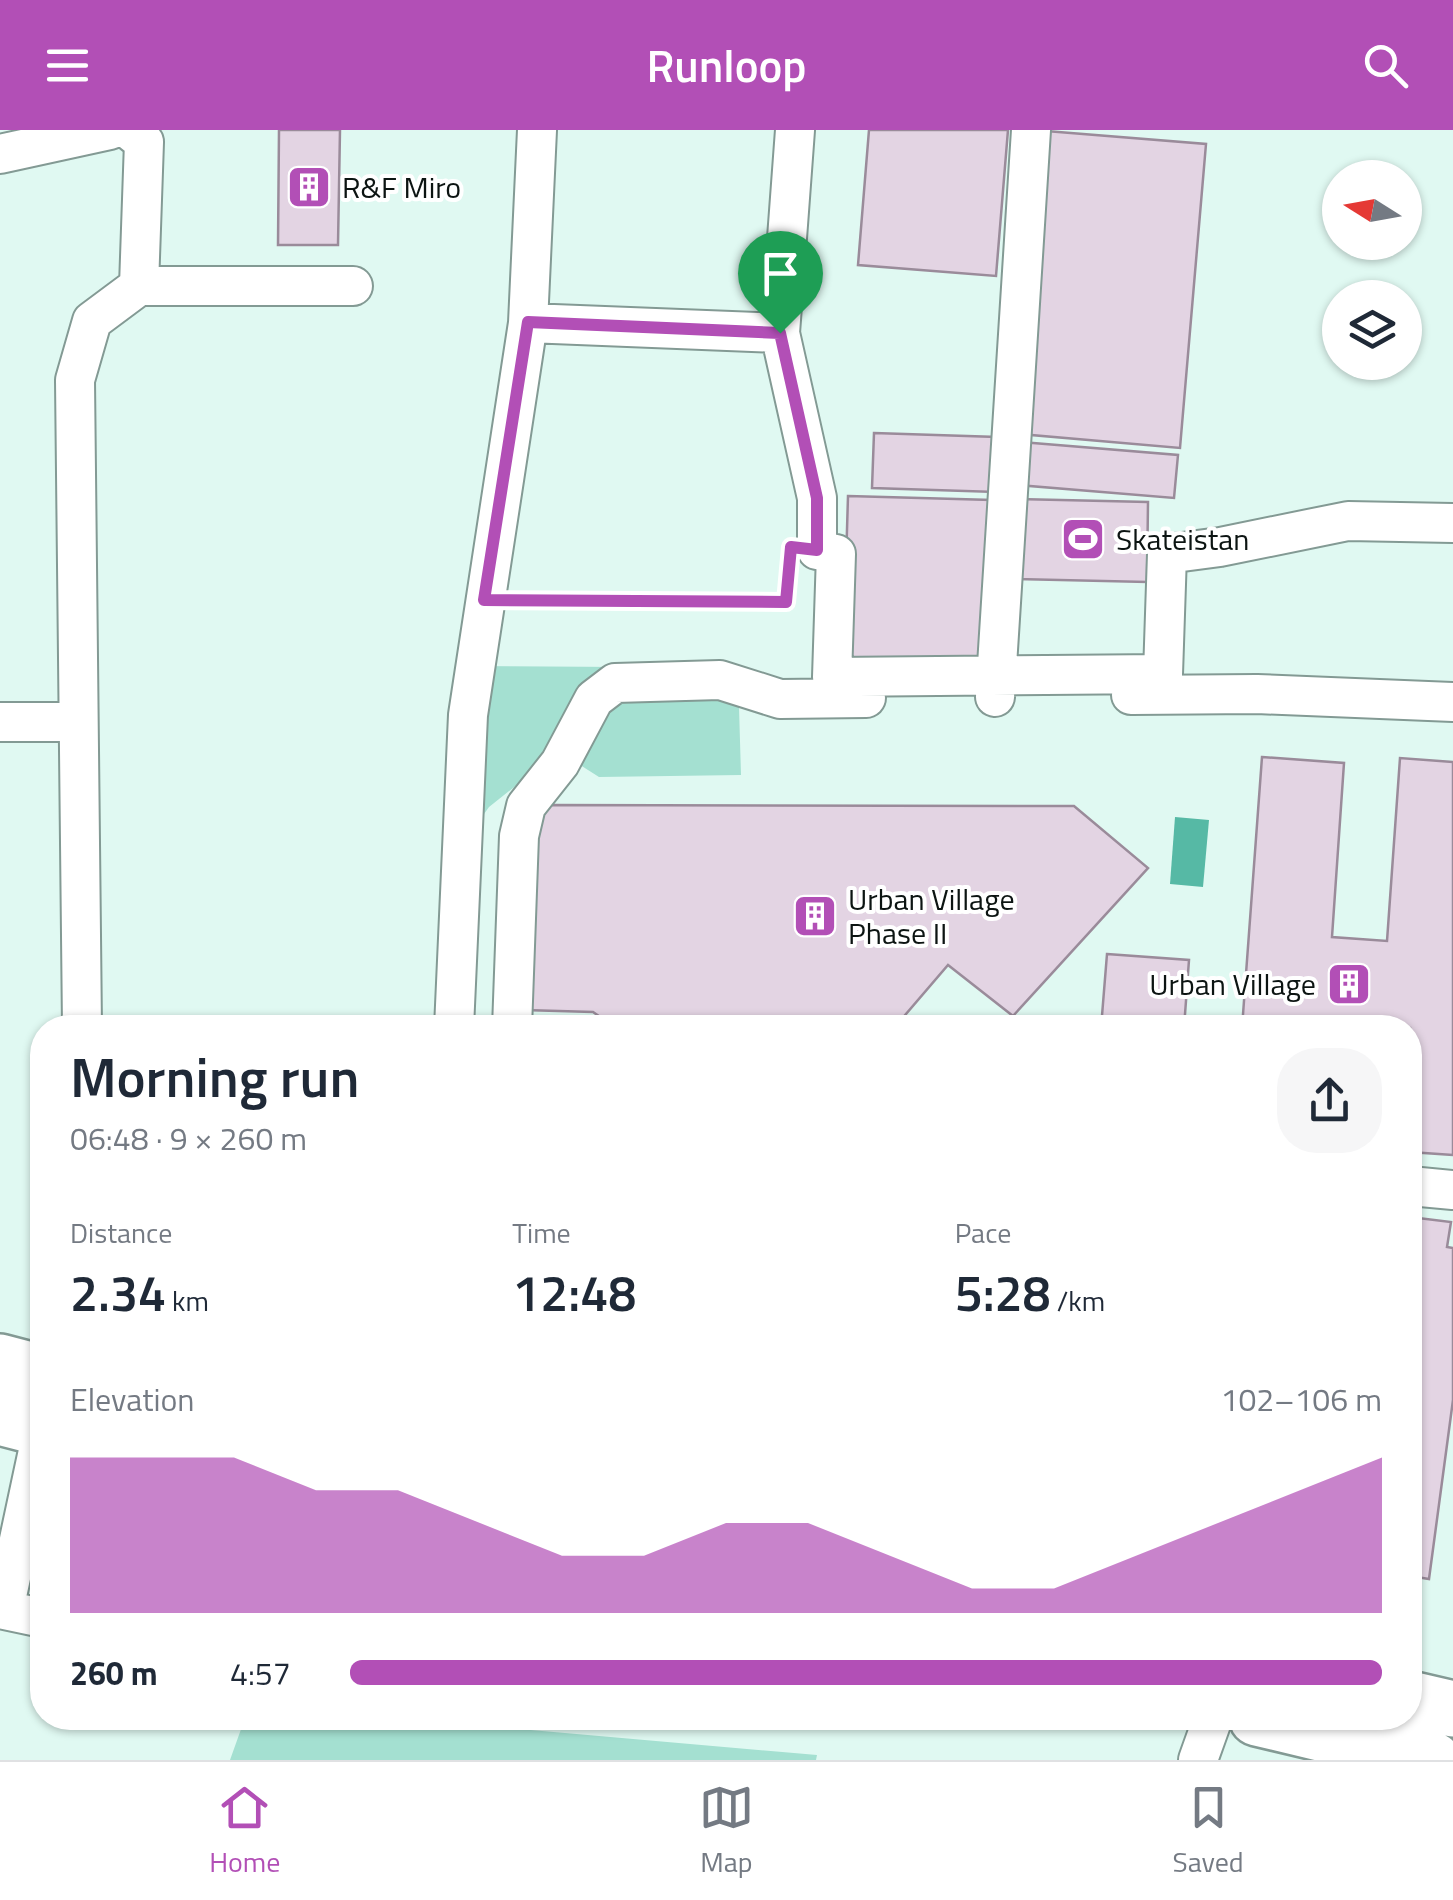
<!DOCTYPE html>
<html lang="en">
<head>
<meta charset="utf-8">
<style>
	body { margin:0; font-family:"Titillium Web",sans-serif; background:#f6f6f7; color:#1f2937; height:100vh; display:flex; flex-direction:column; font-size:38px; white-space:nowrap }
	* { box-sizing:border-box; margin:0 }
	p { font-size:32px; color:#747a83 }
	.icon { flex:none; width:55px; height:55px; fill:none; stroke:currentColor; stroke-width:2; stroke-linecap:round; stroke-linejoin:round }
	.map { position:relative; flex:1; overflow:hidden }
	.details { position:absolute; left:30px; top:885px; width:1392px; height:715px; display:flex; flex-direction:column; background:#fff; border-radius:40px; box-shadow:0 2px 8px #0004 }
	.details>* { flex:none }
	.needle { width:65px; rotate:281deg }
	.fabs { position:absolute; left:1322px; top:30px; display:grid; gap:20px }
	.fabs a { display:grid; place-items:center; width:100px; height:100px; border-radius:50%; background:#fff; box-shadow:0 2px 8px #0004; font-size:50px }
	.pin { position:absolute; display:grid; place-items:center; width:85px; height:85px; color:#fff; margin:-102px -42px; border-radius:50% 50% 50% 0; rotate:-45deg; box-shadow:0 0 10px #0007 }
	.pin .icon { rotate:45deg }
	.round { display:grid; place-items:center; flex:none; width:105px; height:105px; border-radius:40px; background:#f6f6f7 }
	.headline { display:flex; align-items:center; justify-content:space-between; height:170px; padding:0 40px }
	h1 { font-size:55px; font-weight:600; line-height:75px }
	.stats { display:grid; grid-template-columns:repeat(3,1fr); gap:15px; height:170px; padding:10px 40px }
	.stats div { display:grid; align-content:center }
	.stats b { font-size:50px; font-weight:600 }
	.stats small { font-size:28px; font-weight:400 }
	.stats p { font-size:28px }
	.chart { height:280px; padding:20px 40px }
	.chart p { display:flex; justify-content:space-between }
	.chart svg { width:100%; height:180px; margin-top:10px; fill:#b24fb6; opacity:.7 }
	ul { padding:0 40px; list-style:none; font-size:32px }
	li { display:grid; grid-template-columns:160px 120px 1fr; align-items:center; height:75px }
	li i { height:25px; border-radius:12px; background:#b24fb6 }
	header { display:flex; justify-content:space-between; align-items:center; height:130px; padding:0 40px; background:#b24fb6; color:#fff; font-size:45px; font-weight:600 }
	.tab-bar { display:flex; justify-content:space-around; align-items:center; height:140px; border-top:2px solid #e0e1e3; background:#fff; font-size:28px; color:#747a83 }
	.tab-bar a { display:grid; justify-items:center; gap:5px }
	.tab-bar .current { color:#b24fb6 }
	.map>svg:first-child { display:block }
	.green { fill:#a4e0d1 }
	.water { fill:#56b9a5 }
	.building { fill:#e3d4e3; stroke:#9a8b9a; stroke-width:2.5 }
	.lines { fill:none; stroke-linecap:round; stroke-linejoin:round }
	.minor-casing { stroke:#839a94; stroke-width:42 }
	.highway-casing { stroke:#839a94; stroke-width:60 }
	.path { stroke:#9cafaa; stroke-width:5; stroke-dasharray:8 8; stroke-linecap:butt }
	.minor { stroke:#fff; stroke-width:38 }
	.highway { stroke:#fff; stroke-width:55 }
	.route-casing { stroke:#fff; stroke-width:20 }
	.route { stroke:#b24fb6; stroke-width:12 }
	.labels { text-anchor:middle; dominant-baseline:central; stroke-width:8; stroke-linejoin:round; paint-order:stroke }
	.poi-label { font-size:30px; fill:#0c1412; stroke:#fff; text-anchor:start }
</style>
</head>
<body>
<header><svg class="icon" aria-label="menu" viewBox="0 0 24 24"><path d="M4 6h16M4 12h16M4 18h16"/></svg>Runloop<svg class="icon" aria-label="search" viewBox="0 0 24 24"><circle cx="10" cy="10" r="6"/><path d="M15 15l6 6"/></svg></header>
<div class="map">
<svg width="1453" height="1630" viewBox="0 0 1453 1630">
	<rect width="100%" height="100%" fill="#e0f9f2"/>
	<path class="green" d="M 465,536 L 622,537 L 578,559 L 542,635 L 489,677 L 479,691 Z
		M 713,563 L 739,577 L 741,645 L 599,647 L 577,633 L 599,590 L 622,566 Z
		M 245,1588 L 392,1588 L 817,1625 L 816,1630 L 230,1630 Z"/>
	<path class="water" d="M 1175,687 L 1209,690 L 1203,757 L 1170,754 Z"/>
	<path class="building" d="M 279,0 L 340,0 L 338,115 L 278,115 Z
		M 869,0 L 1008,0 L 996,146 L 858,135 Z
		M 1046,1 L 1206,14 L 1180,318 L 1020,304 Z
		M 874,303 L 997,307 L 996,362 L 872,358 Z
		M 1021,312 L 1178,325 L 1174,368 L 1018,355 Z
		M 848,366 L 992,370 L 986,538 L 843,534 Z
		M 1017,369 L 1148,372 L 1147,452 L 1015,449 Z
		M 1262,627 L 1344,633 L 1332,807 L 1387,811 L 1400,628 L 1453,632 L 1453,1025 L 1410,1022 L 1410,898 L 1242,898 Z
		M 551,675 L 1074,676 L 1148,738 L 1013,886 L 948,835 L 894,898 L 616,898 L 593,882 L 524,880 L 528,690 Z
		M 1107,824 L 1189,830 L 1184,898 L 1101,898 Z
		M 1410,1087 L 1451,1092 L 1447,1117 L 1453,1118 L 1453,1270 L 1429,1449 L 1410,1446 Z"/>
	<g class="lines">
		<g class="minor-casing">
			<path id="minor" d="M 129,0 L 144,12 L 139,156
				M 0,24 L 110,0
				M 528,193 L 780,203 L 817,368 L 817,420 L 836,424 L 832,547 L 1163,544 L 1167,424 L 1220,417 L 1348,391 L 1453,393
				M 780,203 L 795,0
				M 1131,565 L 1257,564 L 1453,572
				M 995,567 L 1031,0
				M 0,592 L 78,592
				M 82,898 L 75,250 L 92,191 L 139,156 L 353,156
				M 454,898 L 468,585 L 528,193 L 537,0
				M 512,898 L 519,706 L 526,676 L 560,633 L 594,569 L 615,553 L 720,550 L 780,569 L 866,568
				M 1410,1056 L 1453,1060
				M 0,1479 L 42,1488
				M 4,1480 L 42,1302
				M 1198,1630 L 1213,1588"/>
		</g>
		<g class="highway-casing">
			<path id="highway" d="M 0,1232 L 42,1243
				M 0,1287 L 42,1298
				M 1410,1569 L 1453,1579
				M 1257,1588 L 1433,1630"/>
		</g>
		<path class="path" d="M 517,470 L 786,472 L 789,437"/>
		<use href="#minor" class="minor"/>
		<use href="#highway" class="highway"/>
	</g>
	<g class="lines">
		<g class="route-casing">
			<path id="route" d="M 528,192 L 780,203 L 817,368 L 817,420 L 791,417 L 786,472 L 484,470 Z"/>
		</g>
		<use href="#route" class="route"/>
	</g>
	<defs>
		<g id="building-square" transform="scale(2.25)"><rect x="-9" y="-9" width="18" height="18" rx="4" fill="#b24fb6" stroke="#fff"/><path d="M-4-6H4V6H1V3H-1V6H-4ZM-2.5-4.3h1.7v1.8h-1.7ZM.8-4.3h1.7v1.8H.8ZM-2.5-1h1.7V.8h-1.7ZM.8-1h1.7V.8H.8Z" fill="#fff"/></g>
		<g id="stadium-square" transform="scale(2.25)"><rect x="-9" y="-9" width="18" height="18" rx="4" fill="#b24fb6" stroke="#fff"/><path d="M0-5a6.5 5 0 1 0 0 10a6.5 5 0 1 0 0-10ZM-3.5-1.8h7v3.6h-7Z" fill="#fff"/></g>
	</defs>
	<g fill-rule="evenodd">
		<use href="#building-square" x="309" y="57"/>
		<use href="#stadium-square" x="1083" y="409"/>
		<use href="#building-square" x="815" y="786"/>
		<use href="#building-square" x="1349" y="854"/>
	</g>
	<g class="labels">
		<g class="poi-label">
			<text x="342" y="57">R&amp;F Miro</text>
			<text x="1116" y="409">Skateistan</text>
			<text x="848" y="769">Urban Village<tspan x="848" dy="34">Phase II</tspan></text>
			<text x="1316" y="854" text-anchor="end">Urban Village</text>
		</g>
	</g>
</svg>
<div class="fabs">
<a><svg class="needle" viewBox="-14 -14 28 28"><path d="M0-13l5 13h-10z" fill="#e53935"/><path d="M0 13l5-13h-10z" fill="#747a83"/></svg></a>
<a><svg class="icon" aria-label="layers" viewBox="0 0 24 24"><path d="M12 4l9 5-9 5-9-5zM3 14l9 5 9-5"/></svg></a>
</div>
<div class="pin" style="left:780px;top:203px;background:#1e9e55"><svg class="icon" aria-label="arrive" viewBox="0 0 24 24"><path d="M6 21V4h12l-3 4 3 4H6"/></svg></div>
<section class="details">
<div class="headline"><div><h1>Morning run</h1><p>06:48 · 9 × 260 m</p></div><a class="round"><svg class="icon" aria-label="share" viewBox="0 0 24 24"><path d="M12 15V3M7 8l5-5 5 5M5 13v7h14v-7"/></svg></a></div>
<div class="stats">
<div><p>Distance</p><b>2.34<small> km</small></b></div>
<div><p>Time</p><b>12:48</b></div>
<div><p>Pace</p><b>5:28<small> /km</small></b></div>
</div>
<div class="chart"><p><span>Elevation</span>102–106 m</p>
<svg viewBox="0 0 160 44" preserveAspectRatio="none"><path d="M0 44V6L10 6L20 6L30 14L40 14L50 22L60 30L70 30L80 22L90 22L100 30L110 38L120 38L130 30L140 22L150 14L160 6V44z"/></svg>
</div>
<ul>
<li><b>260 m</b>4:57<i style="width:100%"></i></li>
</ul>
</section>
</div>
<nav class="tab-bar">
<a class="current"><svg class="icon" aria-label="home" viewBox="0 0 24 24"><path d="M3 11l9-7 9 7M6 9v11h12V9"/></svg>Home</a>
<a><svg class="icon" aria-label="map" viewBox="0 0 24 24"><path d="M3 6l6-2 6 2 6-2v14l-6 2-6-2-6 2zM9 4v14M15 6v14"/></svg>Map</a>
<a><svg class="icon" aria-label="saved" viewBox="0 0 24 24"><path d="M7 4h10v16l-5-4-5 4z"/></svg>Saved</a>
</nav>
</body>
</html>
